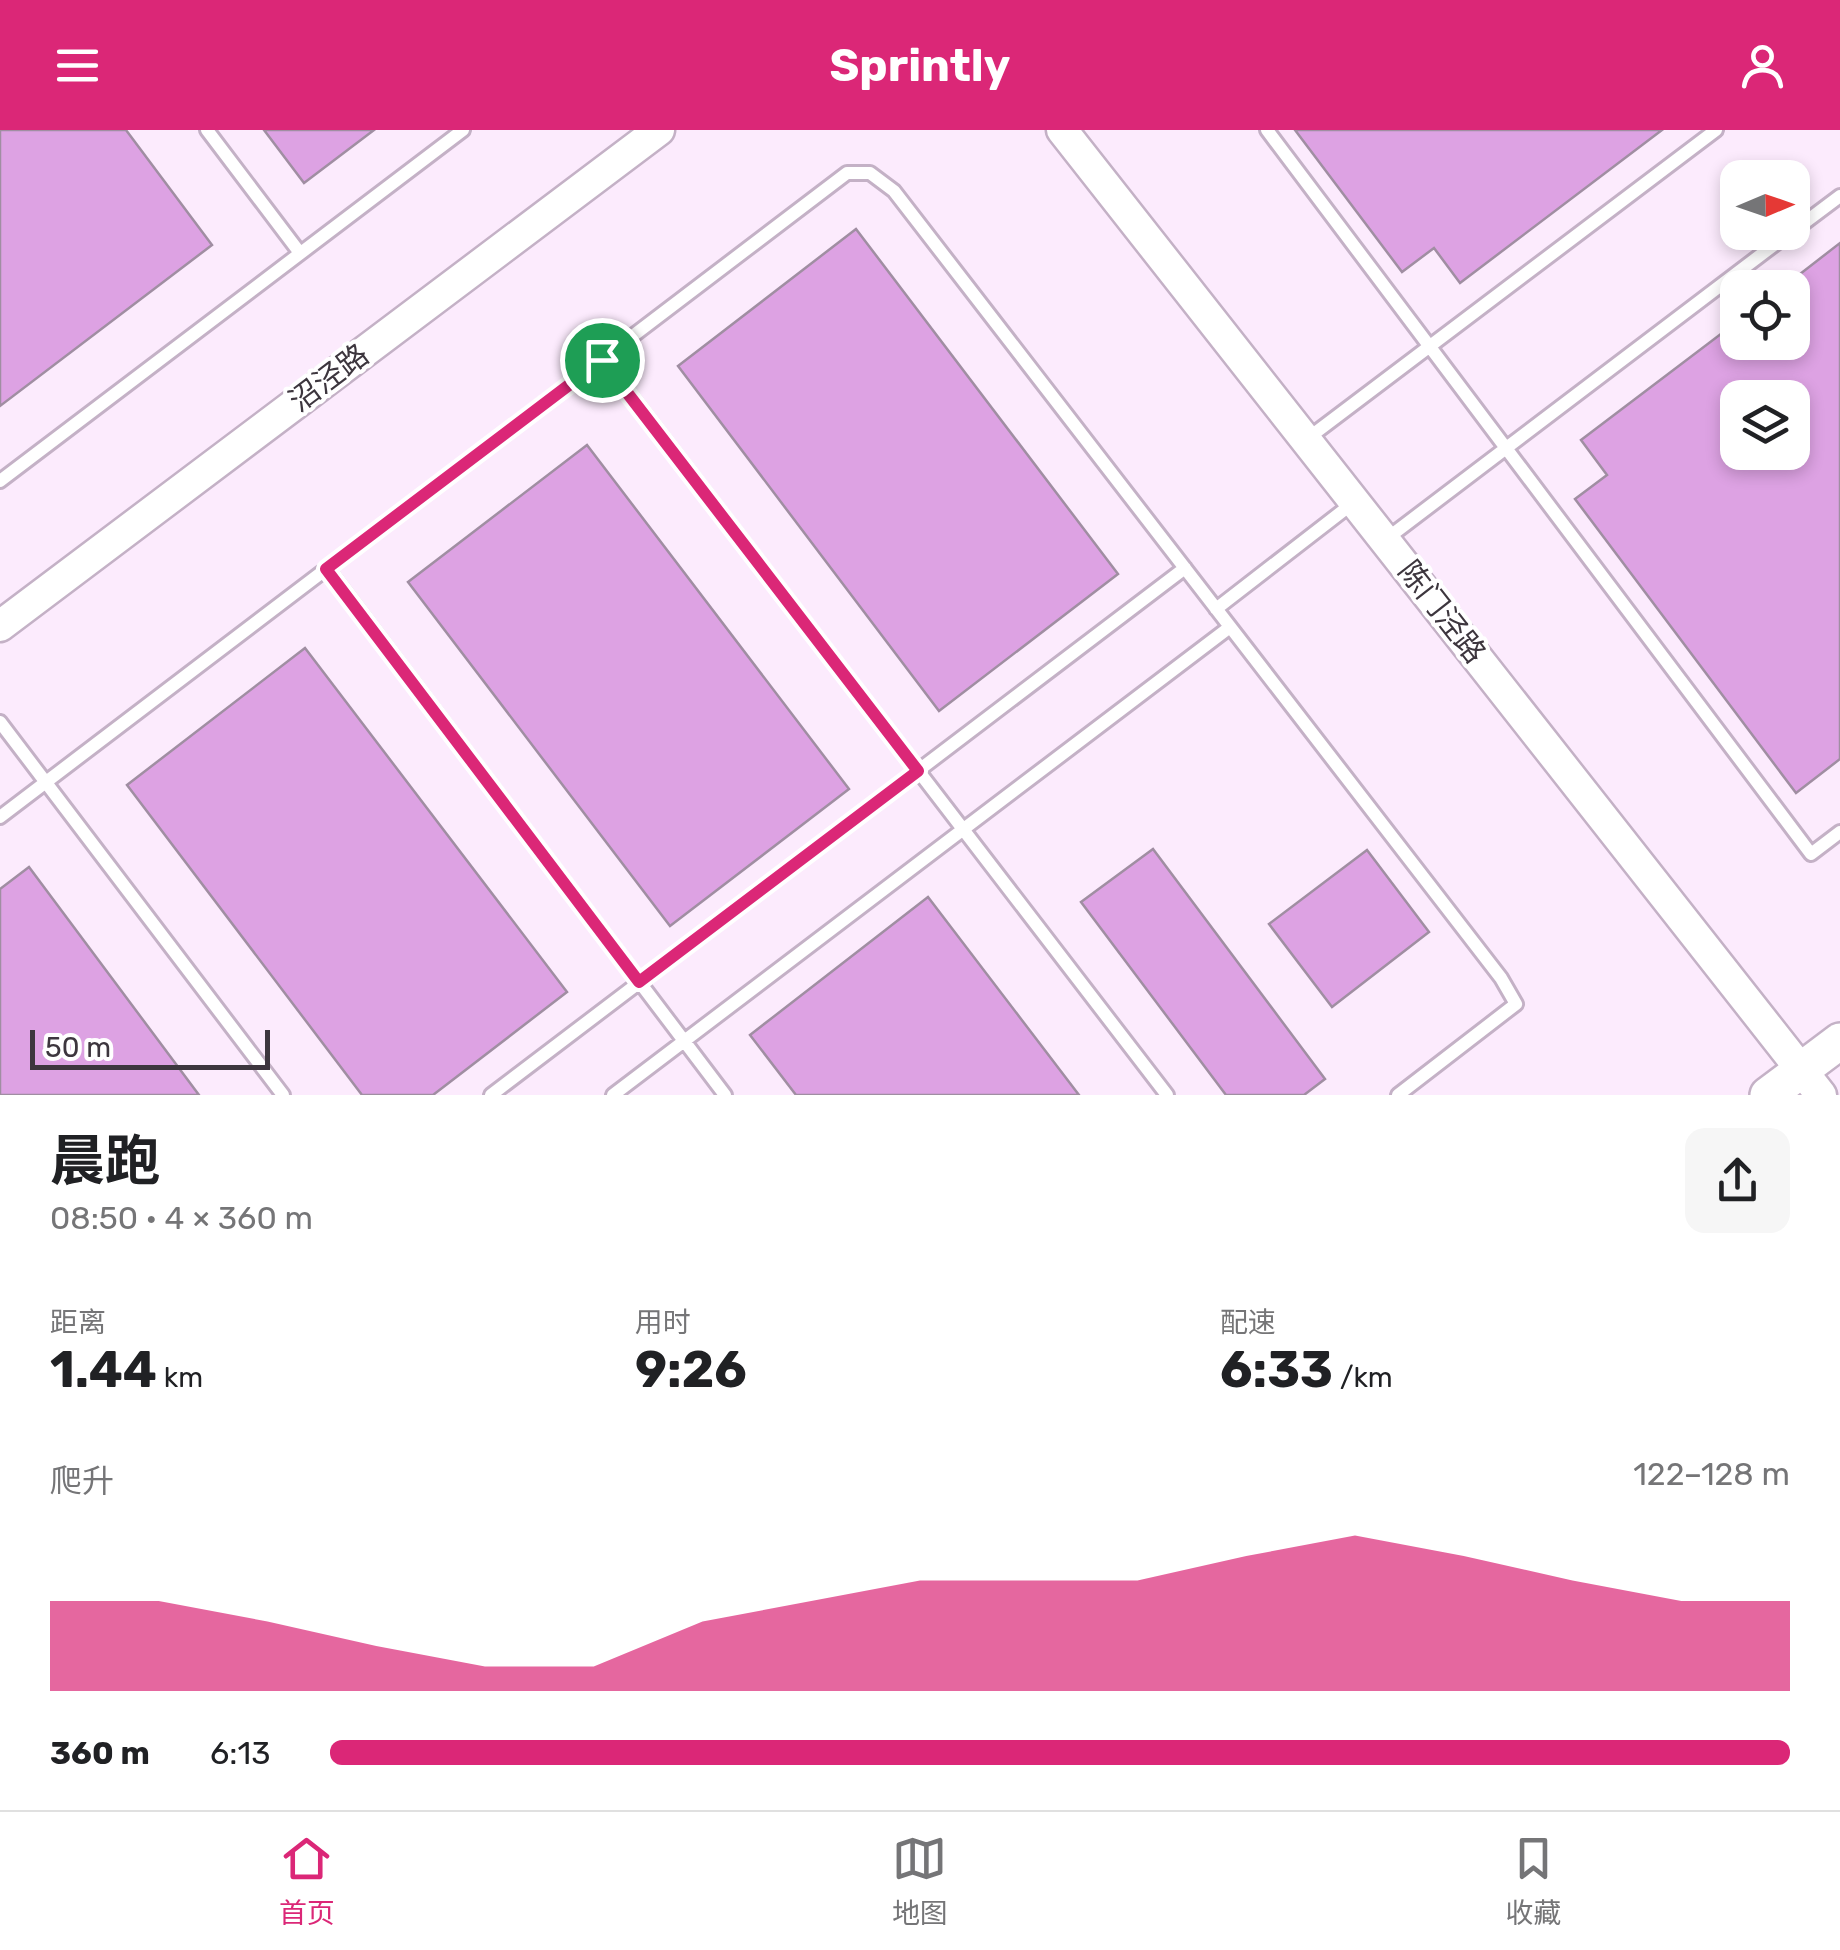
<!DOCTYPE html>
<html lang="zh">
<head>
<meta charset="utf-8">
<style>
	body { margin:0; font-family:Rubik,"Noto Sans SC",sans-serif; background:#f6f6f6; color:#202124; height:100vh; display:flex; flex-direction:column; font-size:38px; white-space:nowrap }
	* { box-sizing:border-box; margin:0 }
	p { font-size:32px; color:#757577 }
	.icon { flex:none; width:55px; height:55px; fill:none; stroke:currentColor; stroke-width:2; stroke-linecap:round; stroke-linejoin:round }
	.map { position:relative; height:965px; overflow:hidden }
	.sheet { display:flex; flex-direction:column; background:#fff; flex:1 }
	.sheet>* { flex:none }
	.needle { width:65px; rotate:88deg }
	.controls { position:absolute; left:1720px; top:30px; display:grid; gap:20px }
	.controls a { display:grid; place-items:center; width:90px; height:90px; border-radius:20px; background:#fff; box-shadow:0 5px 15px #0003; font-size:50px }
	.scale { position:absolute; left:30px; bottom:25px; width:240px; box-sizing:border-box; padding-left:10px; border:5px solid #3d363e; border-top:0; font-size:28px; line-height:35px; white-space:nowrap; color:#3d363e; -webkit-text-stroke:8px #fff; paint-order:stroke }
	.pin { position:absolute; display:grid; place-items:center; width:85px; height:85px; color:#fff; margin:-42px; border:5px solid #fff; border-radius:50%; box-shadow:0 2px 10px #0007 }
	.round { display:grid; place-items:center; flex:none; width:105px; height:105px; border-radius:20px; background:#f6f6f6 }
	.overview { display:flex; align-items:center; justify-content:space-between; height:170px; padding:0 50px }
	h1 { font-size:55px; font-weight:700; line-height:75px }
	.figures { display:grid; grid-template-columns:repeat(3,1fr); gap:15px; height:170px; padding:10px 50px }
	.figures div { display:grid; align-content:center }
	.figures b { font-size:50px; font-weight:700 }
	.figures small { font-size:28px; font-weight:400 }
	.figures p { font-size:28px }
	.chart { height:280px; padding:20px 50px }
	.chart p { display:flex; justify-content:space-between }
	.chart svg { width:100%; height:180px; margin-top:10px; fill:#db2777; opacity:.7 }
	ul { padding:0 50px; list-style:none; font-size:32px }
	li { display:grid; grid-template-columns:160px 120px 1fr; align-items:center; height:75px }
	li i { height:25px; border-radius:12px; background:#db2777 }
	header { display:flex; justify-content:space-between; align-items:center; height:130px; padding:0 50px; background:#db2777; color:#fff; font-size:45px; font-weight:700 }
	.tab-bar { display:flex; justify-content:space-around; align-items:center; height:140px; border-top:2px solid #e0e0e0; background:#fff; font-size:28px; color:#757577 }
	.tab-bar a { display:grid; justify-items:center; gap:5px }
	.tab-bar .on { color:#db2777 }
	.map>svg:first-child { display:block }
	.building { fill:#dda2e3; stroke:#a08ea2; stroke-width:2.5; fill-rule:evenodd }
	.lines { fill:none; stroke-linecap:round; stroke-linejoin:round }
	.service-casing { stroke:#c4b1c6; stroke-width:18 }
	.tertiary-casing { stroke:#c4b1c6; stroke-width:35 }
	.secondary-casing { stroke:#c4b1c6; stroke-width:40 }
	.service { stroke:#fff; stroke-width:12 }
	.tertiary { stroke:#fff; stroke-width:30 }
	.secondary { stroke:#fff; stroke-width:35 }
	.route-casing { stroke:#fff; stroke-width:20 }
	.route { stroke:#db2777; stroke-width:12 }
	.labels { text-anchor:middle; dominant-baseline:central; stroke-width:8; stroke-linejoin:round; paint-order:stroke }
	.street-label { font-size:30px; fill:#3d363e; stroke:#fff }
</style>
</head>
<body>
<header><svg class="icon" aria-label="menu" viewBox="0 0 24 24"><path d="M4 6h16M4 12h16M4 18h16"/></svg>Sprintly<svg class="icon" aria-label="person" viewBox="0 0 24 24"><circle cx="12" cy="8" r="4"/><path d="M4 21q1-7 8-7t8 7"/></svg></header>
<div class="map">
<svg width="1840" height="965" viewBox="0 0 1840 965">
	<rect width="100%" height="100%" fill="#fcebfd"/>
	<path class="building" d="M 0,0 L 126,0 L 212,115 L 0,276 Z
		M 264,0 L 374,0 L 304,53 Z
		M 1295,0 L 1662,0 L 1460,153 L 1434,118 L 1402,142 Z
		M 856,99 L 1118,444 L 939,581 L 678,236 Z
		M 1840,113 L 1840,629 L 1796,663 L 1575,369 L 1607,345 L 1581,310 L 1738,191 L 1738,212 L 1792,212 L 1792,158 L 1782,158 ZM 1738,268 L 1792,268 L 1792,322 L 1738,322 Z
		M 587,315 L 849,659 L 670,796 L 408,452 Z
		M 305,518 L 567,862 L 433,965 L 362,965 L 127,655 Z
		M 1153,719 L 1325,949 L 1304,965 L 1226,965 L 1081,772 Z
		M 1367,720 L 1429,802 L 1332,877 L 1269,794 Z
		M 29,737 L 199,965 L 0,965 L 0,759 Z
		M 928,767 L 1079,965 L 796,965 L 750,905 Z"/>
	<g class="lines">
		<g class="service-casing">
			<path id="service" d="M 207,0 L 300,123
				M 1267,0 L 1811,724 L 1840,702
				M 1792,102 L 1840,66
				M 603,230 L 1167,965
				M 1307,309 L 1716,0
				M 0,351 L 463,0
				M 1385,410 L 1791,102
				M 327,439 L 725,965
				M 1216,479 L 1353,373
				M 0,592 L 283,965
				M 0,687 L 847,43 L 870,43 L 894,61 L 1501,848 L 1516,874 L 1398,965
				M 491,965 L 1185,438
				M 613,965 L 1230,497"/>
		</g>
		<g class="tertiary-casing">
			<path id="tertiary" d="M 1062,0 L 1821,965
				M 0,496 L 659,0"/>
		</g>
		<g class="secondary-casing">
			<path id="secondary" d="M 1768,965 L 1840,911"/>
		</g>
		<use href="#service" class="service"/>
		<use href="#tertiary" class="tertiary"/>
		<use href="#secondary" class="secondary"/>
	</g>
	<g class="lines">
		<g class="route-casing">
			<path id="route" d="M 602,230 L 918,641 L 639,852 L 326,439 Z"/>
		</g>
		<use href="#route" class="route"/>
	</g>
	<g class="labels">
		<g class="street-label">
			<text transform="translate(329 248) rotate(-37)">沼泾路</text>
			<text transform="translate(1442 482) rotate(52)">陈门泾路</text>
		</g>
	</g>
</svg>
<div class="controls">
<a><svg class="needle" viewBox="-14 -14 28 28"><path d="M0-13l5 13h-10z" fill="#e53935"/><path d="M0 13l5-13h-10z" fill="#757577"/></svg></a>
<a><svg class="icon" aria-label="locate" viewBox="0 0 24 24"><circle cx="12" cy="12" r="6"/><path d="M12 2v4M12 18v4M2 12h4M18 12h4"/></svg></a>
<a><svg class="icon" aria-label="layers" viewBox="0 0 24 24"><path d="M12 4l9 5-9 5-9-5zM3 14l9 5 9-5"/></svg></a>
</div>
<div class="scale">50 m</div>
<div class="pin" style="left:602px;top:230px;background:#1e9e55"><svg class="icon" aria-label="arrive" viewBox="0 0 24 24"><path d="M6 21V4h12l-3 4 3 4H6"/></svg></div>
</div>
<section class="sheet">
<div class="overview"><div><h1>晨跑</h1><p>08:50 · 4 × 360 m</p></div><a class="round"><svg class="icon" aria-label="share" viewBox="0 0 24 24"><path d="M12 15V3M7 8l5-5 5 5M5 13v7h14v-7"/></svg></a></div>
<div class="figures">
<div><p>距离</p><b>1.44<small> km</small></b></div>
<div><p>用时</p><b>9:26</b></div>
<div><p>配速</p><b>6:33<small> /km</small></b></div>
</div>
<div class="chart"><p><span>爬升</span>122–128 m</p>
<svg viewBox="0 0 160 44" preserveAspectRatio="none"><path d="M0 44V22L10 22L20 27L30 33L40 38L50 38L60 27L70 22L80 17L90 17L100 17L110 11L120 6L130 11L140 17L150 22L160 22V44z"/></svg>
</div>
<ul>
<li><b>360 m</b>6:13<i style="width:100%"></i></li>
</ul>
</section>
<nav class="tab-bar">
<a class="on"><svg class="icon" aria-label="home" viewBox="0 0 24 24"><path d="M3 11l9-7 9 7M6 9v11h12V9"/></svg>首页</a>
<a><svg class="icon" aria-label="map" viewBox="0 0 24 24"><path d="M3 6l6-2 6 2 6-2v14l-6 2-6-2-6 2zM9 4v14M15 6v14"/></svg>地图</a>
<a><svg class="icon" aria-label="saved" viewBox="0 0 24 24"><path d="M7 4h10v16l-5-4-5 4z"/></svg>收藏</a>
</nav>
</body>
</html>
